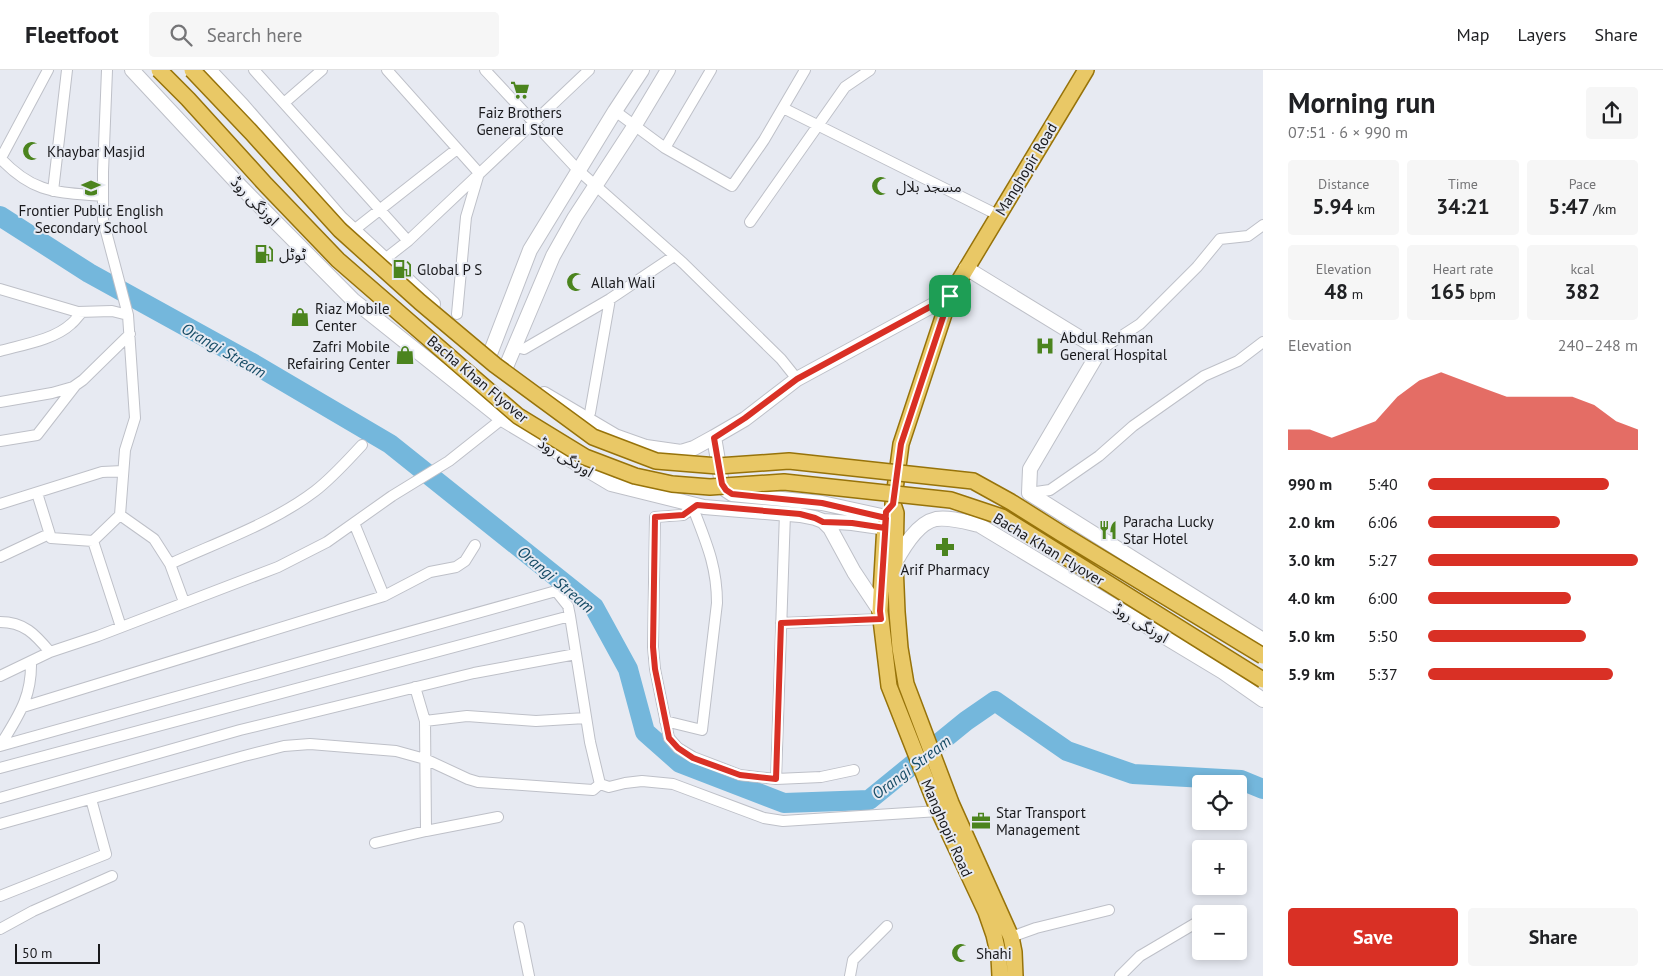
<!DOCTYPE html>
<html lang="en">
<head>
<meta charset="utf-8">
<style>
	body { margin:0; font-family:"PT Sans","Noto Sans Arabic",sans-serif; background:#f6f6f6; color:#202124; height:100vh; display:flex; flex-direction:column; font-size:19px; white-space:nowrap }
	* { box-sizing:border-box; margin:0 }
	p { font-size:16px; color:#757577 }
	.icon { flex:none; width:28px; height:28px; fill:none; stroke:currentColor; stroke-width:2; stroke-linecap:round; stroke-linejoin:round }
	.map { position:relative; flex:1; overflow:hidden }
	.details { display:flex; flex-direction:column; background:#fff; width:400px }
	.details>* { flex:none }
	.controls { position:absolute; left:1192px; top:705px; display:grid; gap:10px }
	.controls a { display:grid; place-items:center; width:55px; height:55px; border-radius:5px; background:#fff; box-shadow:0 2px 8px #0003; font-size:25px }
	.scale { position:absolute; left:15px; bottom:12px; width:85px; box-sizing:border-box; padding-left:5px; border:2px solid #19191c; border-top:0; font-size:14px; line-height:18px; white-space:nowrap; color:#19191c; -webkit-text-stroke:4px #e7eaf2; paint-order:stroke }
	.pin { position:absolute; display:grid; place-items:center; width:42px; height:42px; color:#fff; margin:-21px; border-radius:10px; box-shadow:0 2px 8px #0006 }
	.round { display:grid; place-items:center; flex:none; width:52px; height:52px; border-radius:5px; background:#f6f6f6 }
	.head { display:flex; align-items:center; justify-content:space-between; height:85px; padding:0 25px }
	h1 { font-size:28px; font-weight:700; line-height:38px }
	.figures { display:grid; grid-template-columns:repeat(3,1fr); gap:8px; height:85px; padding:5px 25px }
	.figures div { display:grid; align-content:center; border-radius:5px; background:#f6f6f6; text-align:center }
	.figures b { font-size:21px; font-weight:700 }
	.figures small { font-size:14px; font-weight:400 }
	.figures p { font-size:14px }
	.chart { height:140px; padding:10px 25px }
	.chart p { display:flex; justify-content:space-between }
	.chart svg { width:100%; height:90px; margin-top:5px; fill:#d93025; opacity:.7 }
	.primary-button { display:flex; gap:10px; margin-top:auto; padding:10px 25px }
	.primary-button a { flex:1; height:58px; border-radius:5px; background:#d93025; color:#fff; font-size:20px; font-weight:700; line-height:58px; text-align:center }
	.primary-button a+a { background:#f6f6f6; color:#202124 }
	ul { padding:0 25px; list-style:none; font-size:16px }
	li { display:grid; grid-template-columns:80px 60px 1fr; align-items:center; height:38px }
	li i { height:12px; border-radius:6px; background:#d93025 }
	header { display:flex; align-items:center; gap:30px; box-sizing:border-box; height:70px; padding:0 25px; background:#fff; border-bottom:1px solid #e0e0e0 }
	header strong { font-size:24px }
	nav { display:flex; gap:28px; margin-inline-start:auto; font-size:18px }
	.search { width:350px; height:45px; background:#f6f6f6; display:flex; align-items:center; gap:12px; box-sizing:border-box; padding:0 18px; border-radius:5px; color:#757577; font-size:19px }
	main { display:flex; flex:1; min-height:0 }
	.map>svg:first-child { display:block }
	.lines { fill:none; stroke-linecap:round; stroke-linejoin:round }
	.river { stroke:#74b7dc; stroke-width:20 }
	.street-casing { stroke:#bec0c8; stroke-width:12 }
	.secondary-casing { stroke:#bec0c8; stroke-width:16 }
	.primary-casing { stroke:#97730a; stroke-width:18 }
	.street { stroke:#fff; stroke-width:10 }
	.secondary { stroke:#fff; stroke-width:14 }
	.primary { stroke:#e9c866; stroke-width:15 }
	.primary-bridge-casing { stroke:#97730a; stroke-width:18; stroke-linecap:butt }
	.primary-bridge { stroke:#e9c866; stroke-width:15 }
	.route-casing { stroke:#fff; stroke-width:10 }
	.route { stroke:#d93025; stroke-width:6 }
	.labels { text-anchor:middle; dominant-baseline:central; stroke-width:4; stroke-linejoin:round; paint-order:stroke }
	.poi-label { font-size:15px; fill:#19191c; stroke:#e7eaf2; text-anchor:start }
	.street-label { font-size:15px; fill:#19191c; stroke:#e7eaf2 }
	.water-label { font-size:16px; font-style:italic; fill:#174c66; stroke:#e7eaf2 }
</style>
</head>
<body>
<header>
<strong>Fleetfoot</strong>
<div class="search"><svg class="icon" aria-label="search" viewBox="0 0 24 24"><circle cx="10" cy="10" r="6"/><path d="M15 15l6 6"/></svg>Search here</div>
<nav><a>Map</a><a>Layers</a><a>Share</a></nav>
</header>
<main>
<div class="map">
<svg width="1263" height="906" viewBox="0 0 1263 906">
	<rect width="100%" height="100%" fill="#e7eaf2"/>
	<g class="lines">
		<path class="river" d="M 0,146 L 89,203 L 254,294 L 390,374 L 594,537 L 628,599 L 645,662 L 680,693 L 784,733 L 869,730 L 966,651 L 995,631 L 1067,681 L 1133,704 L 1241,710 L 1263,719"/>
		<g class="street-casing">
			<path id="street" d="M 107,0 L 103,102 L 103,150 L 128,245 L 135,348 L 125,380 L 120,445 L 93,471 L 121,557
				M 254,0 L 408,171 L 385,189
				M 387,0 L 479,103 L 466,147 L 457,244
				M 485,0 L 578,100 L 683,193 L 781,289 L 797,309
				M 284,33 L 322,0
				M 783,38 L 998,145
				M 615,41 L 665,78 L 732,116 L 764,70 L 805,0
				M 665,78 L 711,0
				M 0,88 C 34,124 56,122 103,126
				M 1,88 L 48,0
				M 53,121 L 67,0
				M 750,152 L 845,17 L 870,0
				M 354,160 L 457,79
				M 408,171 L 589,0
				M 0,219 L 78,242 L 112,241 L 128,245
				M 516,277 L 524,279 L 610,229 L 674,186
				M 1100,280 L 1140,254 L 1197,197 L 1220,169 L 1248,166 L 1263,155
				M 0,281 C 21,275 54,270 71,254 C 75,251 78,246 82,242
				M 0,332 L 52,323 L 73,317 L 83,310 L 130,264
				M 590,343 L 610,229
				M 0,371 L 37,365 L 75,316
				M 37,423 L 51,468 L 93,471
				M 1029,423 L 1050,420 L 1099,386 L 1133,356 L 1204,306 L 1238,291 L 1263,272
				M 0,434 L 102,402 L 123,401
				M 697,435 L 683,445 L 655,447 L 653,577 L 655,599 L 669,668 L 678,678 L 693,687 L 740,705 L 776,709 L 821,707 L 854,700
				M 120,445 L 154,469 L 170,494 L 184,532
				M 354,453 L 384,526
				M 0,487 L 49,464
				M 170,494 C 218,472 273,453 315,421 C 332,408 347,391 362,375
				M 0,552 C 24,552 35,564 50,582 L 98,566 L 278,497 L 327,472 L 392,426 L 449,391 L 502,349
				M 781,553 L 881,549
				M 0,606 L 50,582
				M 415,617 L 425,651 L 426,761
				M 23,637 L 384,526 L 430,502 L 456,497 L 465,491 L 475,475
				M 425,651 L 467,646 L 536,651 L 586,648
				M 665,651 L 702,660 L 717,533 C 717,496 706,472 693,438
				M 0,676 L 556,521 L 568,536 L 570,546 L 590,672 L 600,714 L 609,717 L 625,713 L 642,711 L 673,714 L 764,748 L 783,751 L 939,741
				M 0,676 C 18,646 32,628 31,591
				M 0,698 L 570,546
				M 776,709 L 785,443
				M 0,728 L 240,660 L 474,603 L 576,584
				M 0,754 L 244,686 L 284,676 L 310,674 L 396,681 L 425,689 L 468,709 L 478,712 L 593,720 L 600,714
				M 375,773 L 426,761 L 498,747
				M 0,826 L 106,784 L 91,729
				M 519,857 L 529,906
				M 0,859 L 33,841 L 112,806
				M 1011,867 L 1036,858 L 1109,840
				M 850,906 L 853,890 L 887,856
				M 1120,906 L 1140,886 L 1201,850"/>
		</g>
		<g class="secondary-casing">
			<path id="secondary" d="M 132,0 L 241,117 L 353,230 L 502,349 L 611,414 L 704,437 L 800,445 L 815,448 L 823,451 L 830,458 L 854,502 L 880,541
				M 209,0 L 242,35 L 341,149 L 433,234
				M 966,198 L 1100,280 L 1030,399 L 1029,423 L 1263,570
				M 490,284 L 530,180 L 615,41 L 642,0
				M 506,297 L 553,186 L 575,147 L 635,55 L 668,0
				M 544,324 L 615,366 L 646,377 L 681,382 L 694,378 L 714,367 L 745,349 L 797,309 L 950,226
				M 714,367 L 722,414 L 726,420 L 732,424 L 822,433 L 895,449
				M 823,451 L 852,453 L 894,459
				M 895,493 C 903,478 917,453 936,449 C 950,447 966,452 979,455 L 1223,602 L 1263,630"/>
		</g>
		<g class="primary-casing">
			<path id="primary" d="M 885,455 L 880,541 L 889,616 L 936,735 L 986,842 L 994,865 L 999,887 L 1000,906
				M 1015,906 L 1014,882 L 1011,867 L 951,733 L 906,614 L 900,578 L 897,542 L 895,493 L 896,443 L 893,434 L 901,374 L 950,226 L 1086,0"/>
		</g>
		<use href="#street" class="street"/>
		<use href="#secondary" class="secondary"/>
		<use href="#primary" class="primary"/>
		<g class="primary-bridge-casing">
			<path id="primary-bridge" d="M 159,0 L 188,29 L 266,115 L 338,190 L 518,346 L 585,387 L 635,406 L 672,414 L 710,417 L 784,412 L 951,430 L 1002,447 L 1263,610
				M 192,0 L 251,62 L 340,160 L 420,232 L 495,295 L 593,367 L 656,391 L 718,396 L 789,391 L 973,411 L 1011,432 L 1062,464 L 1263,586"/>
		</g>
		<use href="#primary-bridge" class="primary-bridge"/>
	</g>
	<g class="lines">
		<g class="route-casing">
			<path id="route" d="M 950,226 L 901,374 L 893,434 L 886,442 L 885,458 L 852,453 L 823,452 L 815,448 L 800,444 L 697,435 L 683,445 L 655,447 L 653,577 L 655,599 L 669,668 L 678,678 L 693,688 L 740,705 L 776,709 L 781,553 L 881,549 L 880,541 L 885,464 L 886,448 L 822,433 L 732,424 L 726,420 L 722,414 L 714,368 L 745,348 L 797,309 L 950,226"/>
		</g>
		<use href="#route" class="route"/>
	</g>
	<defs>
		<g id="supermarket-bare" transform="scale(1.5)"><path d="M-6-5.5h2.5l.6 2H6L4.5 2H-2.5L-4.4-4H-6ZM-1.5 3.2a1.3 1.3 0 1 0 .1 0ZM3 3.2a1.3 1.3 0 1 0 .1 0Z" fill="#4b841e" stroke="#e7eaf2" stroke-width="2.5" paint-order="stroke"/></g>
		<g id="mosque-bare" transform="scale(1.5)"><path d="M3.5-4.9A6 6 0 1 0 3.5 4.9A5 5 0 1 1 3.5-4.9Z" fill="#4b841e" stroke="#e7eaf2" stroke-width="2.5" paint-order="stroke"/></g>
		<g id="school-bare" transform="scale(1.5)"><path d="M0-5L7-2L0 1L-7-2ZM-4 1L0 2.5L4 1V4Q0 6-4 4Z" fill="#4b841e" stroke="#e7eaf2" stroke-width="2.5" paint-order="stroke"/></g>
		<g id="fuel-bare" transform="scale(1.5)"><path d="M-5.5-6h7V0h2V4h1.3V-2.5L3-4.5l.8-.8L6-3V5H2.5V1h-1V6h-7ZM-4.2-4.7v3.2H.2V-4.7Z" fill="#4b841e" stroke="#e7eaf2" stroke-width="2.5" paint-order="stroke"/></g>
		<g id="shop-bare" transform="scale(1.5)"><path d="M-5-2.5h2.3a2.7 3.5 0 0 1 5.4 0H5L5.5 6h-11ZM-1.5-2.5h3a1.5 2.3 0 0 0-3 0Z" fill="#4b841e" stroke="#e7eaf2" stroke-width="2.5" paint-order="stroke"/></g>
		<g id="hospital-bare" transform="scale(1.5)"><path d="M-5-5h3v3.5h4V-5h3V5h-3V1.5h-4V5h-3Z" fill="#4b841e" stroke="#e7eaf2" stroke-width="2.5" paint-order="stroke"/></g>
		<g id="restaurant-bare" transform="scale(1.5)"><path d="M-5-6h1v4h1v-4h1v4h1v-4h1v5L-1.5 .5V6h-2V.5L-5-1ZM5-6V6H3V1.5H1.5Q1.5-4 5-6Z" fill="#4b841e" stroke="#e7eaf2" stroke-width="2.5" paint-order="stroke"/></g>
		<g id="pharmacy-bare" transform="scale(1.5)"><path d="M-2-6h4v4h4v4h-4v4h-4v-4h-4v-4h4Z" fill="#4b841e" stroke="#e7eaf2" stroke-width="2.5" paint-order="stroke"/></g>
		<g id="office-bare" transform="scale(1.5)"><path d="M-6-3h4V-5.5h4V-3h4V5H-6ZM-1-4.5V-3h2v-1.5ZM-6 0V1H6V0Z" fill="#4b841e" stroke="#e7eaf2" stroke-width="2.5" paint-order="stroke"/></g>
	</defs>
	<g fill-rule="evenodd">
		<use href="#supermarket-bare" x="520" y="20"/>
		<use href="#mosque-bare" x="32" y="81"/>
		<use href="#mosque-bare" x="881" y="116"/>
		<use href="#school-bare" x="91" y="118"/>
		<use href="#fuel-bare" x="264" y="184"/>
		<use href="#fuel-bare" x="402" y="199"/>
		<use href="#mosque-bare" x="576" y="212"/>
		<use href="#shop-bare" x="300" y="247"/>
		<use href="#hospital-bare" x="1045" y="276"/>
		<use href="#shop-bare" x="405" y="285"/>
		<use href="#restaurant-bare" x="1108" y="460"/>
		<use href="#pharmacy-bare" x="945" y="477"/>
		<use href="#office-bare" x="981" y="751"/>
		<use href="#mosque-bare" x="961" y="883"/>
	</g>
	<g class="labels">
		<g class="poi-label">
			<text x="520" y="42" text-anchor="middle">Faiz Brothers<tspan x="520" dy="17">General Store</tspan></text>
			<text x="47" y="81">Khaybar Masjid</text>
			<text x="896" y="116">مسجد بلال</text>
			<text x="91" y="140" text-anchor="middle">Frontier Public English<tspan x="91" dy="17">Secondary School</tspan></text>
			<text x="279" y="184">ٹوٹل</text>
			<text x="417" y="199">Global P S</text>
			<text x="591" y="212">Allah Wali</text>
			<text x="315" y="238">Riaz Mobile<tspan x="315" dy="17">Center</tspan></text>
			<text x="1060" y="267">Abdul Rehman<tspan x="1060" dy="17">General Hospital</tspan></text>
			<text x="390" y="276" text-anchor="end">Zafri Mobile<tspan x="390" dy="17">Refairing Center</tspan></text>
			<text x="1123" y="451">Paracha Lucky<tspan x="1123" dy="17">Star Hotel</tspan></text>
			<text x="945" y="499" text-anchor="middle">Arif Pharmacy</text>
			<text x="996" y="742">Star Transport<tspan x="996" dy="17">Management</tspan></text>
			<text x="976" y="883">Shahi</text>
		</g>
		<g class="street-label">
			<text transform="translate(1026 99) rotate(-59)">Manghopir Road</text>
			<text transform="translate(255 131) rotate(46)">اورنگی روڈ</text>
			<text transform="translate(478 309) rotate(40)">Bacha Khan Flyover</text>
			<text transform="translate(566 387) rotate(31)">اورنگی روڈ</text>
			<text transform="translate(1049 479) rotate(31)">Bacha Khan Flyover</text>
			<text transform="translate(1141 553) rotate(31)">اورنگی روڈ</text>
			<text transform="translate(947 758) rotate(66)">Manghopir Road</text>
		</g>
		<g class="water-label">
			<text transform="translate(224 280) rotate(30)">Orangi Stream</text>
			<text transform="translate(556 509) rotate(40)">Orangi Stream</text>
			<text transform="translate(911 697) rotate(-37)">Orangi Stream</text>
		</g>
	</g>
</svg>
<div class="controls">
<a><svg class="icon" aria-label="locate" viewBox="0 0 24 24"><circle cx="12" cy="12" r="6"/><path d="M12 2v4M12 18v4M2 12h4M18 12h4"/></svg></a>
<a>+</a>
<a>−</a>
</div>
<div class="scale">50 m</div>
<div class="pin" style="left:950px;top:226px;background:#1e9e55"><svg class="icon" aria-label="arrive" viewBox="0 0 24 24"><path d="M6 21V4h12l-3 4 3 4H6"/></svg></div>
</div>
<section class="details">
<div class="head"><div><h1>Morning run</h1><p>07:51 · 6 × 990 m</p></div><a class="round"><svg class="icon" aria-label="share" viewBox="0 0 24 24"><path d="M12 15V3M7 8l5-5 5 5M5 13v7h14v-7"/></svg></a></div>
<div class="figures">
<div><p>Distance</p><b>5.94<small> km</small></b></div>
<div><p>Time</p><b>34:21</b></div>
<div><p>Pace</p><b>5:47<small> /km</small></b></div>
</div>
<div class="figures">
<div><p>Elevation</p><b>48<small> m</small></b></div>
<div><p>Heart rate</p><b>165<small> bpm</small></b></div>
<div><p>kcal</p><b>382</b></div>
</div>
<div class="chart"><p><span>Elevation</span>240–248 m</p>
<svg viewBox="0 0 160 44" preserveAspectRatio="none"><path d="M0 44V34L10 34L20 38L30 34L40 30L50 18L60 10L70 6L80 10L90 14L100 18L110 18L120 18L130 18L140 22L150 30L160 34V44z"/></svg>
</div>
<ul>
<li><b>990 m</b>5:40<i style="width:86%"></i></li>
<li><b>2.0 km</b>6:06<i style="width:63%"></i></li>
<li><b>3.0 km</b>5:27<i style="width:100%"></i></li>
<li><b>4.0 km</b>6:00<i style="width:68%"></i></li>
<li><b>5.0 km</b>5:50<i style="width:75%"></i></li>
<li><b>5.9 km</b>5:37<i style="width:88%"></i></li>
</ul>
<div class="primary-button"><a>Save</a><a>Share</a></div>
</section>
</main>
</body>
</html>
